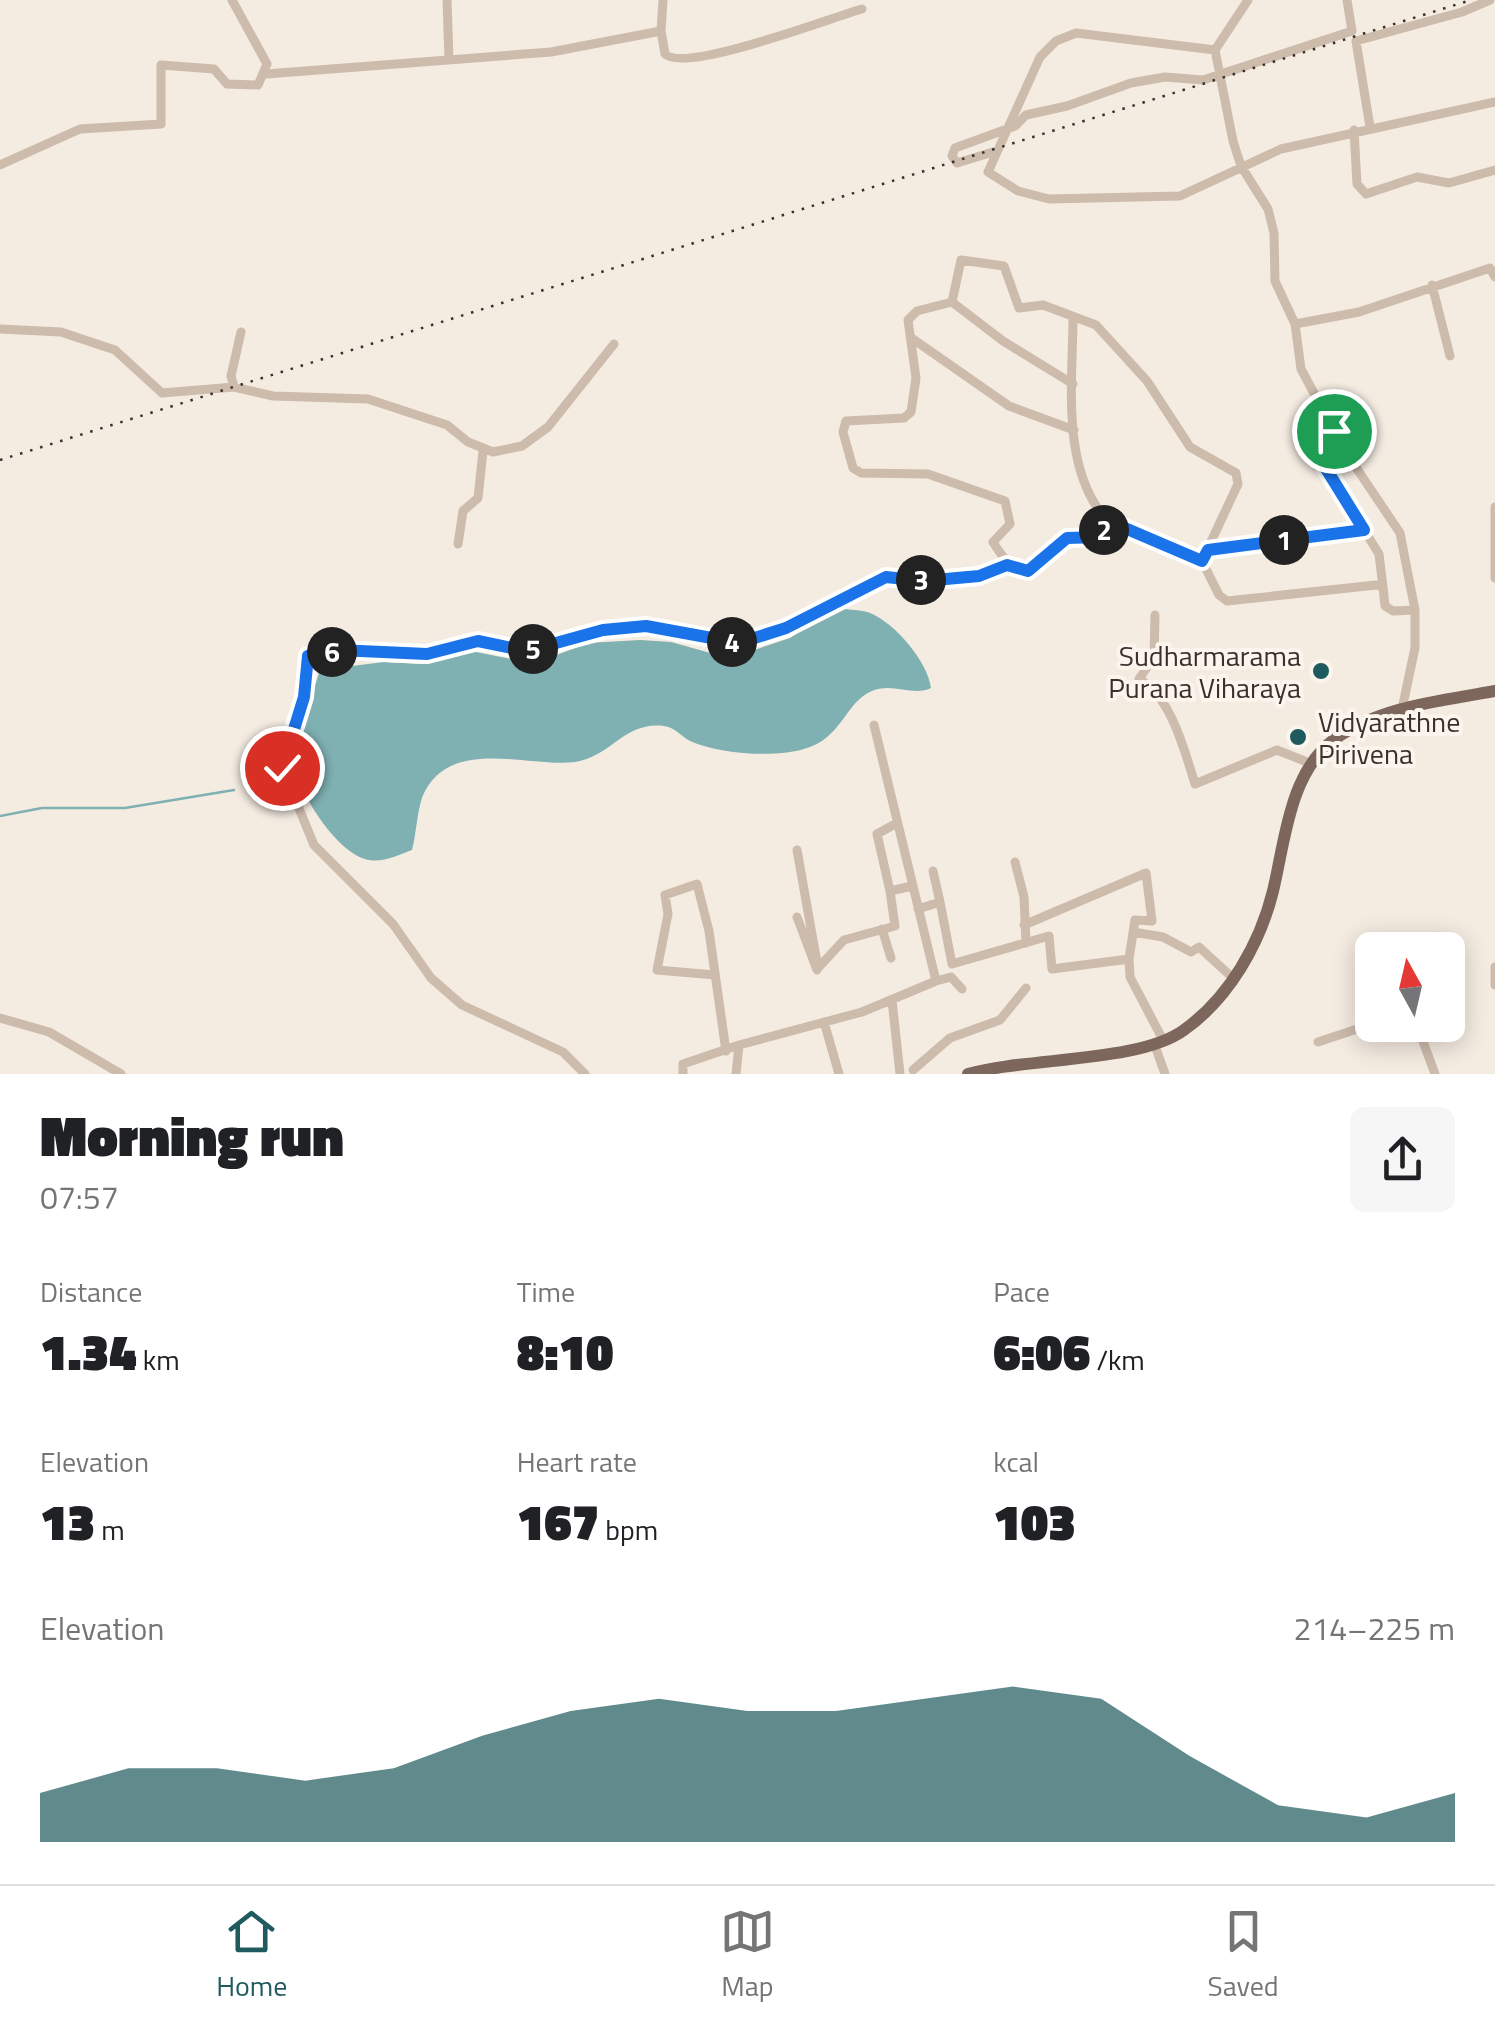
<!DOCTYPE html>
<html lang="en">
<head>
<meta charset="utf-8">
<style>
	body { margin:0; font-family:"Titillium Web",sans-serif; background:#f6f6f6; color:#202124; height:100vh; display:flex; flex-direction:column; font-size:38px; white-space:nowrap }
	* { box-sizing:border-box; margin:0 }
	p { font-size:32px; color:#757577 }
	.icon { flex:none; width:55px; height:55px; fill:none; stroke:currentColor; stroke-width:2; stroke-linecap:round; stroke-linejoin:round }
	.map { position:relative; height:1074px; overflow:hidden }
	.drawer { display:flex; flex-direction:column; background:#fff; flex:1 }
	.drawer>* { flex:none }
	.needle { width:65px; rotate:352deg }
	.tools { position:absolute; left:1355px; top:932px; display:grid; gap:20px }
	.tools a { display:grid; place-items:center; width:110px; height:110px; border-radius:15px; background:#fff; box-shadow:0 5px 25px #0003; font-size:50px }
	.pin { position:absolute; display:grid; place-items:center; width:85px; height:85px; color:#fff; margin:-42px; border:5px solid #fff; border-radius:50%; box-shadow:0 2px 10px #0007 }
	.km { position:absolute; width:50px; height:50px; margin:-25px; border-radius:50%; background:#222; color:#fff; font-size:28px; line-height:50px; text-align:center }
	.round { display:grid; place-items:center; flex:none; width:105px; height:105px; border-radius:15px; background:#f6f6f6 }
	.head { display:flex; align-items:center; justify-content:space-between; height:170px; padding:0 40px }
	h1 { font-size:55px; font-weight:800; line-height:75px }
	.figures { display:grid; grid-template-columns:repeat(3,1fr); gap:15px; height:170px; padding:10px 40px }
	.figures div { display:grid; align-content:center }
	.figures b { font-size:50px; font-weight:800 }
	.figures small { font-size:28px; font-weight:400 }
	.figures p { font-size:28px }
	.chart { height:280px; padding:20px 40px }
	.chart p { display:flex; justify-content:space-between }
	.chart svg { width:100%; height:180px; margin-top:10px; fill:#1f5a5e; opacity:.7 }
	.tabs { display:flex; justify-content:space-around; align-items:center; height:140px; border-top:2px solid #e0e0e0; background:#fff; font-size:28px; color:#757577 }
	.tabs a { display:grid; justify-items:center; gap:5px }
	.tabs .selected { color:#1f5a5e }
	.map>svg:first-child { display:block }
	.water { fill:#7fb0b2 }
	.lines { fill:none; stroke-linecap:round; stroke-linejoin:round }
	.stream { stroke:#7fb0b2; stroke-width:2.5 }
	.street { stroke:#cdbbac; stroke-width:9 }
	.primary { stroke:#7d675c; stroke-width:12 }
	.rail { stroke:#3b302b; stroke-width:2.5; stroke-dasharray:2.5 8; stroke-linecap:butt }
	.route-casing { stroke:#fff; stroke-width:20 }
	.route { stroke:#1a73e8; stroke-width:12 }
	.poi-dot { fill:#1f5a5e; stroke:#fbf5ee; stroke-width:4 }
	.labels { text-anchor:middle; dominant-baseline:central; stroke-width:8; stroke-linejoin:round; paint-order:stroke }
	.poi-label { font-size:28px; fill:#3b302b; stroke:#fbf5ee; text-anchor:end }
</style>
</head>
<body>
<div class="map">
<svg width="1495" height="1074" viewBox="0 0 1495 1074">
	<rect width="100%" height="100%" fill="#f4ebe1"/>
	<path class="water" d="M 845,609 C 852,610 863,610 870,613 C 895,623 928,662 931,688 C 913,697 892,682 872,691 C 845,702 842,739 804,749 C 772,758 720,754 690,741 C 681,736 674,727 664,726 C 624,721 611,757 575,762 C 529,768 454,737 425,791 C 417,806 417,832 412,850 C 399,855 380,864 365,859 C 333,849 295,787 292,756 L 320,670 L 384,662 L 422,664 L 466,650 L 522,661 L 554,656 L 588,643 L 640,640 L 671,642 L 714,654 L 754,650 L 790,638 L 825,614 Z"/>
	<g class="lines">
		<path class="stream" d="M 0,816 L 42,808 L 125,808 L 234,790"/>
		<path class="street" d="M 447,0 L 449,59
			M 663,0 L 661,31 L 665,54 C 684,74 830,18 862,9
			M 1248,0 L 1215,50 L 1233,141 L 1241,166 L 1268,209 L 1274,233 L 1275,281 L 1295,324 L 1301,369 L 1345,451 L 1400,533 L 1415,610 L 1415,648 L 1402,709
			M 1215,50 L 1076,33 L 1056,41 L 1040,57 L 988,172 L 1018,191 L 1049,199 L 1180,196 L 1281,149 L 1495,102
			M 266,74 L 551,52 L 661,31
			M 1370,127 L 1356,41 L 1462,12 L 1490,0
			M 1354,130 L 1357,184 L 1366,194 L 1417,177 L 1449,183 L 1495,170
			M 993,152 L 957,163 L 952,156 L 955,148 L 1015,126 L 1026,115 L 1067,106 L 1131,83 L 1165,77 L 1203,80 L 1352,31 L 1347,0
			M 0,165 L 80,129 L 161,124 L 161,65 L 214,69 L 227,84 L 258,85 L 267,64 L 232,0
			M 1432,285 L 1450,356
			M 952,302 L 1003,341 L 1073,384
			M 1073,317 C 1073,380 1060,469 1107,520 L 1202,561 L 1219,595 L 1227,601 L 1376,585 L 1383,587 L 1385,606 L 1393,611 L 1415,610
			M 1295,324 L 1359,312 L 1490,268 L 1495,277
			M 0,329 L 61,332 L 115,350 L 162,393 L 234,387 L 273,396 L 368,399 L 447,425 L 468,442 L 493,452 L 522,446 L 548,427 L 614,344
			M 910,337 L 1009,406 L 1074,430
			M 234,387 L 231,376 L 241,332
			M 1345,451 L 1325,467 L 1379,554 L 1383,587
			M 1495,507 L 1495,578
			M 1107,520 L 1100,537 L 1067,538 C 1035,568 1022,590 993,542 L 1010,524 L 1005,501 L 928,474 L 861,473 L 853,468 L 843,432 L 846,421 L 904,418 L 911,412 L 916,378 L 908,320 L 917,311 L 952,302 L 961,260 L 1004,266 L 1019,308 L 1043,305 L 1096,325 L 1147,381 L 1190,447 L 1236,473 L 1238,484 L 1202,561
			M 458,544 L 463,511 L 478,498 L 483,451
			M 1208,550 L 1364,530
			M 1155,615 L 1154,657 L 1139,679 C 1171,696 1185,752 1195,784 L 1277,750 L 1312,764
			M 897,823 L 877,834 L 890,891 L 912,886
			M 797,850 L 818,968
			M 1015,862 L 1024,897 L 1026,943
			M 940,902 L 952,964 L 1049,936 L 1052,969 L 1129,959 L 1130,977 L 1163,1040
			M 918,909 L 940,902 L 933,871
			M 797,917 L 817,970
			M 1024,925 L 1146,873 L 1152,921 L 1135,920 L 1129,959
			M 882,929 L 891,958
			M 1133,932 L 1163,937 L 1191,952 L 1199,947 L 1234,979
			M 1495,967 L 1495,985
			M 818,968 L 844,940 L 895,926 L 890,891
			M 715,975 L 657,970 L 668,914 L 665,895 L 697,884 L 709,931 L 726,1051
			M 936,981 L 951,977 L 962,989
			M 892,1000 L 900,1074
			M 0,1018 L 49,1032 L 121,1074
			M 824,1022 L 839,1074
			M 1417,1025 L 1435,1074
			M 1318,1042 L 1372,1024
			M 1154,1043 L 1165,1074
			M 739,1045 L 862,1012 L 936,981 L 874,725
			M 913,1070 L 950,1038 L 1000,1020 L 1026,988
			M 585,1074 L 563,1052 L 462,1005 L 431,978 L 393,924 L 314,845 L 282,767 L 305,697 L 308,656 L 338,651 L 427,654 L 478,641 L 527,651 L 603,630 L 646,625 L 739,643 L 786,629 L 886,577 L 924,581 L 979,576 L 1007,565
			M 683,1074 L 683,1064 L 739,1045 L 736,1074"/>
		<path class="primary" d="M 968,1074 C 1027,1057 1139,1063 1184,1030 C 1229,998 1260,944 1273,891 C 1285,842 1289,772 1335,739 C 1381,706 1442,701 1495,691"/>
		<path class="rail" d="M 0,460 L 1471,0"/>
	</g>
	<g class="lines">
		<g class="route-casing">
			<path id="route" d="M 282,768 L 304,697 L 308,656 L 338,650 L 427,654 L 478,641 L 527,651 L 603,630 L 646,626 L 739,643 L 786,628 L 886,577 L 924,581 L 979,576 L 1007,565 L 1028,571 L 1067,538 L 1100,537 L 1106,520 L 1202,561 L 1208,550 L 1364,530 L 1325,467 L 1345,451 L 1334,431"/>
		</g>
		<use href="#route" class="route"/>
	</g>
	<g class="poi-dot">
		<circle cx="1321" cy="671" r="10"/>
		<circle cx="1298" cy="737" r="10"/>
	</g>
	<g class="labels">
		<g class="poi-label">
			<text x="1301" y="655">Sudharmarama<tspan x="1301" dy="32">Purana Viharaya</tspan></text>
			<text x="1318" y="721" text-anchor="start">Vidyarathne<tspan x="1318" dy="32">Pirivena</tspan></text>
		</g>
	</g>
</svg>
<div class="tools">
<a><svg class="needle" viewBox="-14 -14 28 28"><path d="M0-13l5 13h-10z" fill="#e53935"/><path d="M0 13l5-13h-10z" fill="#757577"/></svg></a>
</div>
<div class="pin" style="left:1334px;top:431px;background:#1e9e55"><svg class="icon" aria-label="arrive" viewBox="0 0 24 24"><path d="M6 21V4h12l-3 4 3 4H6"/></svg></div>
<div class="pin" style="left:282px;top:768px;background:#d93025"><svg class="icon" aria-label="check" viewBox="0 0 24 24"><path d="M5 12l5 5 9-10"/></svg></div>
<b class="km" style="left:1284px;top:540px">1</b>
<b class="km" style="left:1104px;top:530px">2</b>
<b class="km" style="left:921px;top:580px">3</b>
<b class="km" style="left:732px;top:642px">4</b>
<b class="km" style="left:533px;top:649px">5</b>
<b class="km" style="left:332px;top:652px">6</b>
</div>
<section class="drawer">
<div class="head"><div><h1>Morning run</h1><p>07:57</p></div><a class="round"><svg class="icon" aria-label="share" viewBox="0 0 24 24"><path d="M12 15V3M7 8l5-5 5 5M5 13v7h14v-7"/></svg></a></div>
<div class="figures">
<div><p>Distance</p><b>1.34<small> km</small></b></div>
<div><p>Time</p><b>8:10</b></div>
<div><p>Pace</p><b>6:06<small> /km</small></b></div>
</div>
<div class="figures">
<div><p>Elevation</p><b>13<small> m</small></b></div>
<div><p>Heart rate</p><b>167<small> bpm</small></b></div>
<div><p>kcal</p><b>103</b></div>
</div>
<div class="chart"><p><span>Elevation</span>214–225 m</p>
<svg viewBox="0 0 160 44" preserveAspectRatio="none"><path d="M0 44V32L10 26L20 26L30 29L40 26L50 18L60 12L70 9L80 12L90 12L100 9L110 6L120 9L130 23L140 35L150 38L160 32V44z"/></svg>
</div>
</section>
<nav class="tabs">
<a class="selected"><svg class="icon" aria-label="home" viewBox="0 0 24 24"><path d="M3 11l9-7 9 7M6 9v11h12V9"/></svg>Home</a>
<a><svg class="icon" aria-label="map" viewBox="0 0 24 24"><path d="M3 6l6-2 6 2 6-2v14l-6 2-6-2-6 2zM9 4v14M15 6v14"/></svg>Map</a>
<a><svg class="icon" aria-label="saved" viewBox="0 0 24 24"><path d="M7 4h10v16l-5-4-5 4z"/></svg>Saved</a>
</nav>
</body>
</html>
